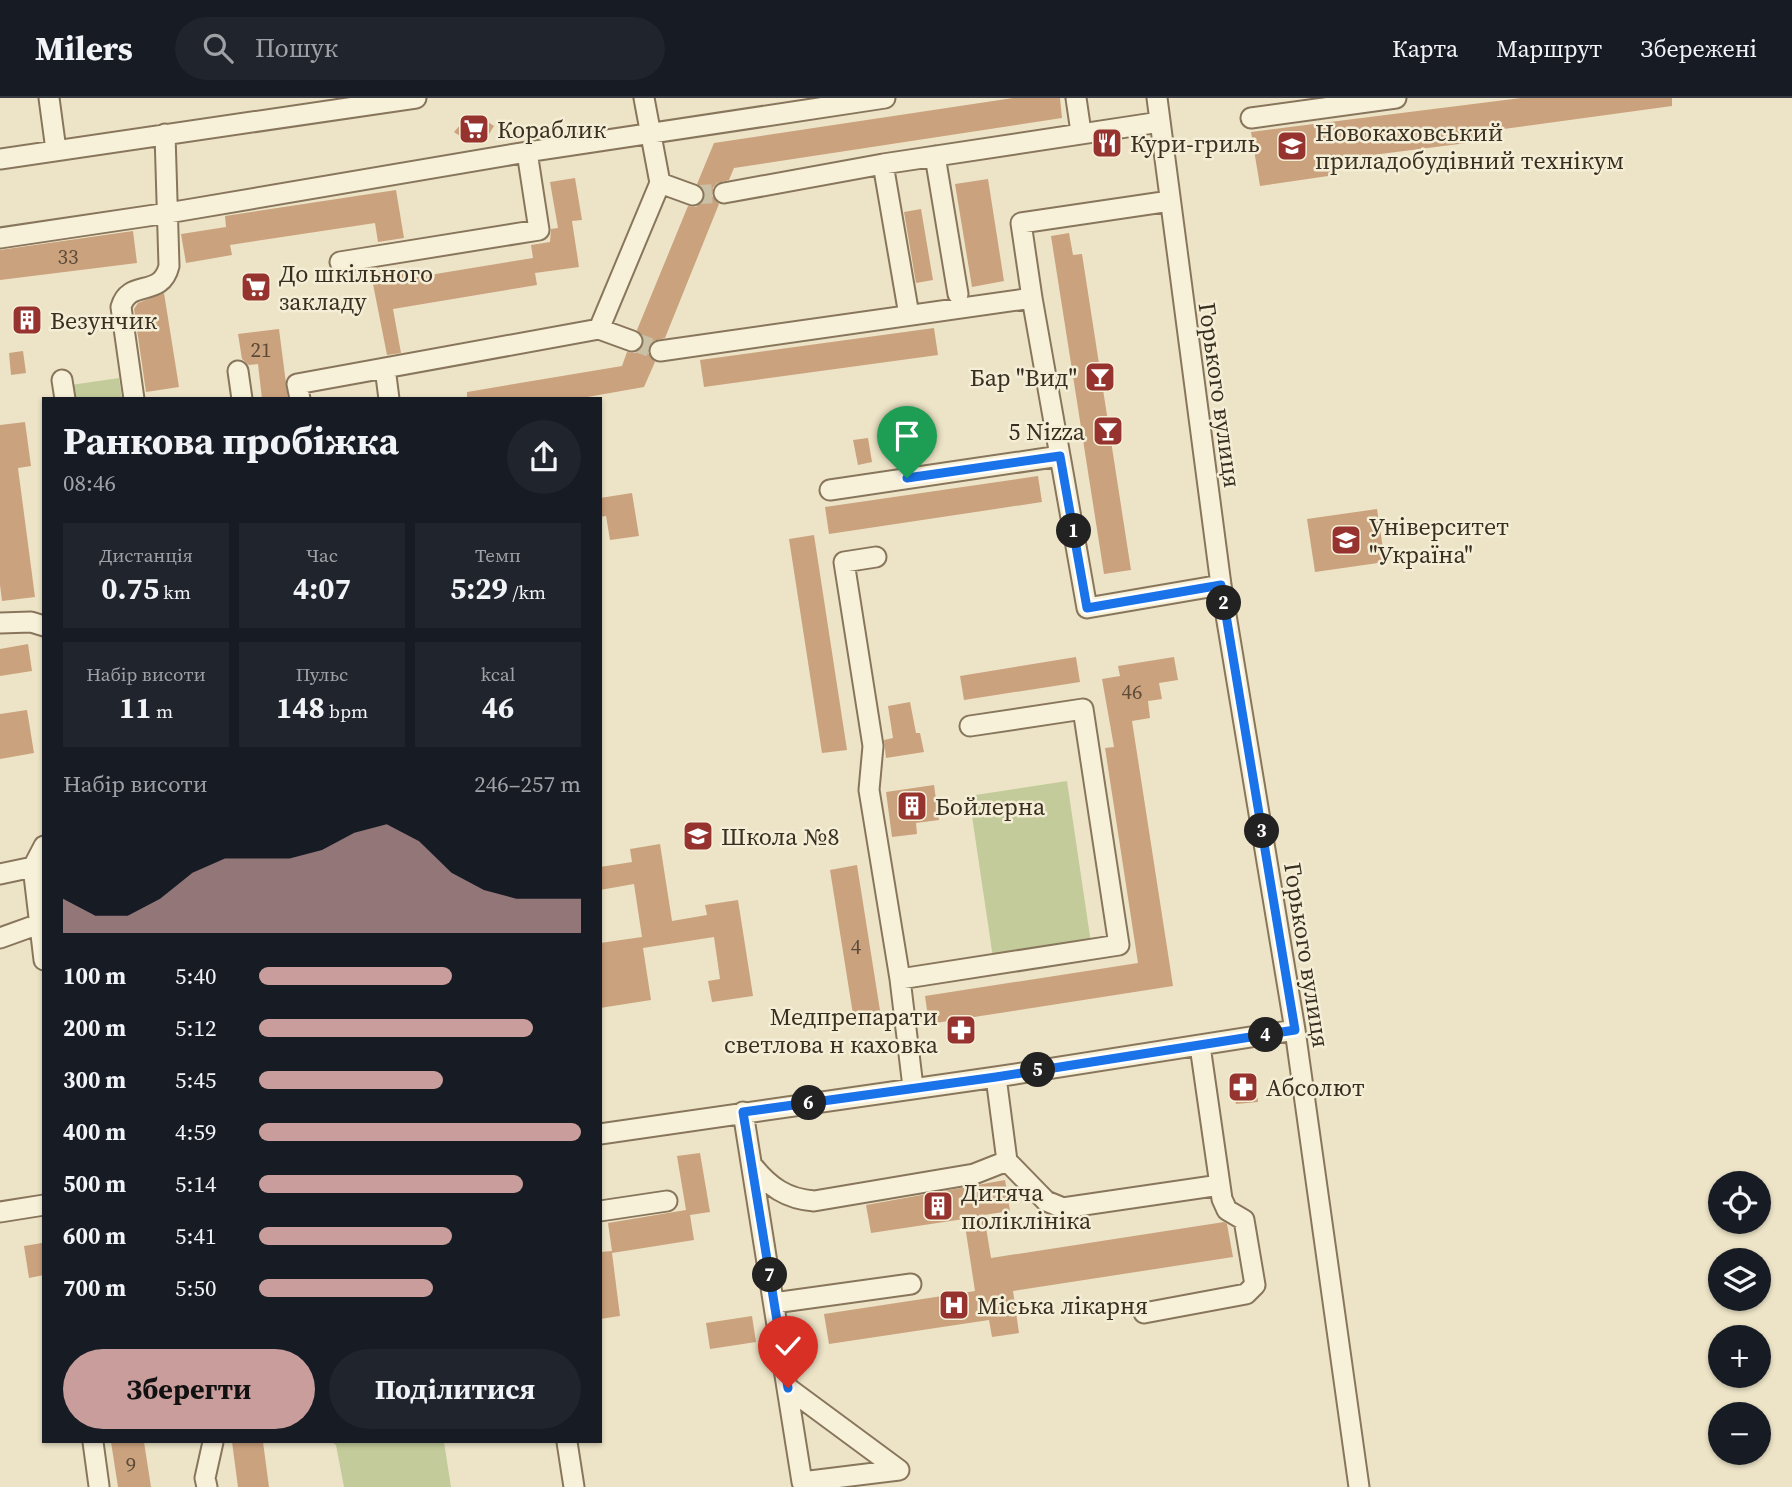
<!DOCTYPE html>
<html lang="uk">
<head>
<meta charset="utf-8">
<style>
	body { margin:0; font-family:"Source Serif 4",serif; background:#20242c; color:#f1f3f6; height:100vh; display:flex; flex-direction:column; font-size:26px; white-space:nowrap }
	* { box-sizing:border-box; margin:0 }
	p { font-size:23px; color:#9ea1a6 }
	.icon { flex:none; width:38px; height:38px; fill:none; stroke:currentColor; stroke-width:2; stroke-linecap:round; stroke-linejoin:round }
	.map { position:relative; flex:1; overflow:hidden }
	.sheet { position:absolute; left:42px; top:299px; width:560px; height:1046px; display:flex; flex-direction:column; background:#171b24; border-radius:0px; box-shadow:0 2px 5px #0004 }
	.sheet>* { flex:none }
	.fabs { position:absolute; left:1708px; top:1073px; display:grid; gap:14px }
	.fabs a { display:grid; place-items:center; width:63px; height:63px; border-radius:50%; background:#171b24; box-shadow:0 2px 5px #0004; font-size:35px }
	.pin { position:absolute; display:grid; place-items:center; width:60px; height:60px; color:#fff; margin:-72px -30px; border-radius:50% 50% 50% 0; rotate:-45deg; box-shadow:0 0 7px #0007 }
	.pin .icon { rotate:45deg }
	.km { position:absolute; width:35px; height:35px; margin:-18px; border-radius:50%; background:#222; color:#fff; font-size:19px; line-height:35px; text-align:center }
	.round { display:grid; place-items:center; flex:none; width:74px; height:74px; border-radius:37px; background:#20242c }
	.summary { display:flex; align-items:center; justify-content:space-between; height:119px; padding:0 21px }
	h1 { font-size:38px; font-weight:700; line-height:52px }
	.metrics { display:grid; grid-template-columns:repeat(3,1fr); gap:10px; height:119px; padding:7px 21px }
	.metrics div { display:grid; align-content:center; border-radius:0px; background:#20242c; text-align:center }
	.metrics b { font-size:30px; font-weight:700 }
	.metrics small { font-size:19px; font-weight:400 }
	.metrics p { font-size:19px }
	.chart { height:196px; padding:14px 21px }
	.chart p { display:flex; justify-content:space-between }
	.chart svg { width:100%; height:126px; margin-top:7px; fill:#c89d9c; opacity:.7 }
	.action { display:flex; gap:14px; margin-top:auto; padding:14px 21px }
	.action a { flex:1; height:80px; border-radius:42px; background:#c89d9c; color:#111; font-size:28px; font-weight:700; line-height:80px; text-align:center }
	.action a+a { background:#20242c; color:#f1f3f6 }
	ul { padding:0 21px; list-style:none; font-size:23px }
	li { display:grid; grid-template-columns:112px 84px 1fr; align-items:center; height:52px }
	li i { height:18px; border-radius:9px; background:#c89d9c }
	header { display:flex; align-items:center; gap:42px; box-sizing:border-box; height:98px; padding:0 35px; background:#171b24; border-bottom:2px solid #363941 }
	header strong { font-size:33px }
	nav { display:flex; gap:38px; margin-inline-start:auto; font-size:24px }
	.search { width:490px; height:63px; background:#20242c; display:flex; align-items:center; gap:18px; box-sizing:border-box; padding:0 24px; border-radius:38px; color:#9ea1a6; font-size:26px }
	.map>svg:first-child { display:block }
	.green { fill:#c3cb9a }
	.building { fill:#caa27e }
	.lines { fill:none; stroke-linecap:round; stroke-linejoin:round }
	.minor-tunnel { stroke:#c9c0a6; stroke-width:19; stroke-dasharray:19 10; stroke-linecap:butt }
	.minor-casing { stroke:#88765c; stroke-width:23 }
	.minor { stroke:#f8f1da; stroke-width:19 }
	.route-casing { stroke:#fff; stroke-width:14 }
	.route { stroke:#1a73e8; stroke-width:9 }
	.labels { text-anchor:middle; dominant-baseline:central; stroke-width:5; stroke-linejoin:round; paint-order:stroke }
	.number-label { font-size:21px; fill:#5d4b38 }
	.poi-label { font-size:24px; fill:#392e20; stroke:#f5eed6; text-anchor:start }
	.street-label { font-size:24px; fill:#392e20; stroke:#f5eed6 }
</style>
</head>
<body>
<header>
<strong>Milers</strong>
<div class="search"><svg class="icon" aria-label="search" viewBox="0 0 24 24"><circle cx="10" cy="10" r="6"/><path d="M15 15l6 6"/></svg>Пошук</div>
<nav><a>Карта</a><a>Маршрут</a><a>Збережені</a></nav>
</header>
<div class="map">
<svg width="1792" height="1389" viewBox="0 0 1792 1389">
	<rect width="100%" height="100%" fill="#ede4c7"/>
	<path class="green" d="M 119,280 L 122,301 L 73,301 L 71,287 Z
		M 1067,683 L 1091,845 L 993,860 L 969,698 Z
		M 331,1344 L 444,1344 L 451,1389 L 344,1389 L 336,1347 Z"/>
	<path class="building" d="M 1013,0 L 1060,0 L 1062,20 L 734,70 L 729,82 L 717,85 L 713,90 L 712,98 L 719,106 L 665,240 L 653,243 L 649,248 L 648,255 L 655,264 L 644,289 L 576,301 L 467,301 L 467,294 L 622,268 L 627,254 L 635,255 L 640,252 L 644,240 L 637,232 L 688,108 L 696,109 L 704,102 L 705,94 L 697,86 L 714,45 Z
		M 1521,0 L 1672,0 L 1672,8 L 1474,35 L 1475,44 L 1333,62 L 1335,77 L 1260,88 L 1251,34 Z
		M 485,22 L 494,28 L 489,36 L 463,40 L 454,34 L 461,26 Z
		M 575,80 L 582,122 L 572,123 L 579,169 L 535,175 L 537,187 L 393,211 L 401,255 L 387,257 L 371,176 L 403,171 L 405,181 L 533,160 L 531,147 L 550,144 L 551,131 L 558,130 L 550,84 Z
		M 988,81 L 1004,183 L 972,189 L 955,86 Z
		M 396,92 L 404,140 L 378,144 L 375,125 L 230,147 L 232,157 L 186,165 L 181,136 L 226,129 L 225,118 Z
		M 921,111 L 933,182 L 916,185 L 904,114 Z
		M 133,133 L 137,165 L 0,182 L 0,152 Z
		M 1069,135 L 1073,157 L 1082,156 L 1131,472 L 1104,476 L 1051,138 Z
		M 263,178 L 267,197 L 248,200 L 245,181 Z
		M 164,195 L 179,289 L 146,294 L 134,211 L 138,205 Z
		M 33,213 L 36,228 L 21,231 L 18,216 Z
		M 934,230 L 938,257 L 704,289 L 700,262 Z
		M 279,231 L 288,301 L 262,301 L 258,266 L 249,267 L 242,261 L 238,236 Z
		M 23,253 L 26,275 L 11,277 L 9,255 Z
		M 25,324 L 31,368 L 18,370 L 35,499 L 2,503 L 0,487 L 0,327 Z
		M 868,340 L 872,364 L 858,367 L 853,342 Z
		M 1038,378 L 1042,404 L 829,436 L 825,409 Z
		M 632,395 L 639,438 L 610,442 L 606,418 L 600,419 L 600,400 Z
		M 1377,411 L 1385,464 L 1315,474 L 1307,421 Z
		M 814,437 L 847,652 L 822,655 L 789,441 Z
		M 28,546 L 32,573 L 0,578 L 0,551 Z
		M 1076,559 L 1080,584 L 964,602 L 960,578 Z
		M 1174,559 L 1178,582 L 1159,585 L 1162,601 L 1148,603 L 1150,620 L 1132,623 L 1173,888 L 929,926 L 925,898 L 1138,865 L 1105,650 L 1114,649 L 1102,581 L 1120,578 L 1118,568 Z
		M 910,604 L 916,635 L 920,635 L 924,654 L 886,660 L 884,642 L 893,640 L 888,608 Z
		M 27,612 L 34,655 L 0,661 L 0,616 Z
		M 934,687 L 939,722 L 916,725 L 917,736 L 892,739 L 886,694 Z
		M 660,746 L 672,823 L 707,817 L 705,807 L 738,802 L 753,898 L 712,904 L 708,883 L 720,881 L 714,839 L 643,850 L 651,902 L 600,910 L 600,845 L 642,839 L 634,786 L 600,792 L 600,769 L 632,764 L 630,751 Z
		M 857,767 L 882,925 L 855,929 L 830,772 Z
		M 1235,975 L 1245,979 L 1250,975 L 1255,977 L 1258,1004 L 1236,1006 L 1231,983 Z
		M 700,1055 L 710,1114 L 690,1117 L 694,1142 L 612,1155 L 620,1218 L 600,1221 L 600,1154 L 612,1153 L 608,1125 L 686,1112 L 677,1058 Z
		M 1005,1082 L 1010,1113 L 984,1117 L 991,1160 L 1224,1124 L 1227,1126 L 1233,1159 L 1013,1193 L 1019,1235 L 992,1239 L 989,1222 L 829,1246 L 824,1216 L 975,1193 L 964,1121 L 871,1135 L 866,1107 Z
		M 42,1145 L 44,1177 L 29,1180 L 24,1148 Z
		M 752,1218 L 756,1244 L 710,1251 L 706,1225 Z
		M 111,1344 L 144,1344 L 151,1389 L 118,1389 Z
		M 232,1344 L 263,1344 L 269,1389 L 238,1389 Z"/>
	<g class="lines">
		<path class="minor-tunnel" d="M 693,97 L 724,95
			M 632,243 L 660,253"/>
		<g class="minor-casing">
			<path id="minor" d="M 49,0 L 56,52
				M 1076,0 L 1081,34
				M 1157,0 L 1221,487 L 1295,932 L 1359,1389
				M 1251,20 L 1396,0
				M 935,58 L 958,196
				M 0,61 L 416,0
				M 883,66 L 909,217
				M 660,85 L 693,97
				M 724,95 L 883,66 L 1160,24
				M 0,140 L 168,115 L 527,54 L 885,0
				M 340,164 L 539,132 L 527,54
				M 1032,200 L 1087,510 L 1221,487
				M 599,231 L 632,243
				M 660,253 L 1032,200 L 1021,125 L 1170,103
				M 385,270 L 389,301
				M 238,273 L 242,301
				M 62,282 L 65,301
				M 134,301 L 121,209 C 129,180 161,201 169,168 L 165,36
				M 300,301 L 297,286 L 599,231 L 660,85 L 644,0
				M 830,392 L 1060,358
				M 876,459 L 844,464 L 873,648 L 869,692 L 900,881 L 913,989
				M 0,525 L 31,524 L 44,528
				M 33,769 L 44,748
				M 0,776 L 33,769 L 44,862
				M 0,840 L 39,826
				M 900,881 L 1119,847 L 1083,611 L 970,628
				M 996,979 L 1007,1063 L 1046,1103 L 1063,1110 L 1220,1087
				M 743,1014 L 802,1384 L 899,1372
				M 600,1036 L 996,979 L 1295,932
				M 752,1067 C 769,1089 787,1101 814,1103 L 974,1076 L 1007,1063
				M 600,1113 L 667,1103
				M 0,1114 L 44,1107
				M 774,1205 L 911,1186
				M 1144,1215 L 1246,1196 L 1255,1187 L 1244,1122 L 1227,1112 L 1222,1101 L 1200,948
				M 788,1290 L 899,1372
				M 93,1344 L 99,1388
				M 567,1344 L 574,1389
				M 207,1389 L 205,1380 L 213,1344"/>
		</g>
		<use href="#minor" class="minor"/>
	</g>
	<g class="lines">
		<g class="route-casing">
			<path id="route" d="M 788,1290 L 743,1014 L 996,979 L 1295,932 L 1221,487 L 1087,510 L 1060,358 L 907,380"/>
		</g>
		<use href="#route" class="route"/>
	</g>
	<defs>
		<g id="supermarket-square" transform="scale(1.575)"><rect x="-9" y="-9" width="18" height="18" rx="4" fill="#96332e" stroke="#f5eed6"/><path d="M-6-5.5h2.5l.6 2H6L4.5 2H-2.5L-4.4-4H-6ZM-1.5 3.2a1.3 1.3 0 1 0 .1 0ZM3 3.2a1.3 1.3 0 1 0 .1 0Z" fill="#fff"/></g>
		<g id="restaurant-square" transform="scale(1.575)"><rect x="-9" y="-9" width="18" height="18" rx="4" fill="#96332e" stroke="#f5eed6"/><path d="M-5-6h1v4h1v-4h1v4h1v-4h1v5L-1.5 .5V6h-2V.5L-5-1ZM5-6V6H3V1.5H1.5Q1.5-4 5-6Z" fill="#fff"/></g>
		<g id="university-square" transform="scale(1.575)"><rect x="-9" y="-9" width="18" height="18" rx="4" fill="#96332e" stroke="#f5eed6"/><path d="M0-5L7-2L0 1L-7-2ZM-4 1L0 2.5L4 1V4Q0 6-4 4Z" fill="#fff"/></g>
		<g id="building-square" transform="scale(1.575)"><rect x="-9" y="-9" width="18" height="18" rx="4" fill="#96332e" stroke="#f5eed6"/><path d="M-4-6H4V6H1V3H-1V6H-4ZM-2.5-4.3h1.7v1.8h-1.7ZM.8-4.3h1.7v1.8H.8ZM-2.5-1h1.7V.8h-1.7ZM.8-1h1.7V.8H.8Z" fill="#fff"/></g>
		<g id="bar-square" transform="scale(1.575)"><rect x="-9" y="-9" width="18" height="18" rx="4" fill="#96332e" stroke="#f5eed6"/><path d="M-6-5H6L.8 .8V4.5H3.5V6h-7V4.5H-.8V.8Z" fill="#fff"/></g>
		<g id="school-square" transform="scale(1.575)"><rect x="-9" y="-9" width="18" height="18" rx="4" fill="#96332e" stroke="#f5eed6"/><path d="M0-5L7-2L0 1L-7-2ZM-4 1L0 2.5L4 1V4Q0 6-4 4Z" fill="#fff"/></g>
		<g id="pharmacy-square" transform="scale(1.575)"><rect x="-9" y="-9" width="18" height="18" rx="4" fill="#96332e" stroke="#f5eed6"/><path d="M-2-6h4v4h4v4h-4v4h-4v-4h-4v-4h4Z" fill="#fff"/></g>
		<g id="hospital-square" transform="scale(1.575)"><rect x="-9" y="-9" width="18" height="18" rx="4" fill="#96332e" stroke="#f5eed6"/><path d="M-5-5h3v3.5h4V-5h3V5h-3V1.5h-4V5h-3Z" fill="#fff"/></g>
	</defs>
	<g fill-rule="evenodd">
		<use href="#supermarket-square" x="474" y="31"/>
		<use href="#restaurant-square" x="1107" y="45"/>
		<use href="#university-square" x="1292" y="48"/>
		<use href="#supermarket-square" x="256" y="189"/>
		<use href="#building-square" x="27" y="222"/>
		<use href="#bar-square" x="1100" y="279"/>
		<use href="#bar-square" x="1108" y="333"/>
		<use href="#university-square" x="1346" y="442"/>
		<use href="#building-square" x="912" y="708"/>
		<use href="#school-square" x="698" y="738"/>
		<use href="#pharmacy-square" x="961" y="932"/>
		<use href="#pharmacy-square" x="1243" y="989"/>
		<use href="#building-square" x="938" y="1108"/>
		<use href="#hospital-square" x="954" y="1207"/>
	</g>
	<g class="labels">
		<g class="number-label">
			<text x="68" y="158">33</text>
			<text x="261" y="251">21</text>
			<text x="1132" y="593">46</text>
			<text x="856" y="848">4</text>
			<text x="131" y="1366">9</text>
		</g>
		<g class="poi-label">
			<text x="497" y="31">Кораблик</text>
			<text x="1315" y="34">Новокаховський<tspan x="1315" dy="28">приладобудівний технікум</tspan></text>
			<text x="1130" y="45">Кури-гриль</text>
			<text x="279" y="175">До шкільного<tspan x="279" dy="28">закладу</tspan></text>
			<text x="50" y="222">Везунчик</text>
			<text x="1077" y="279" text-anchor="end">Бар "Вид"</text>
			<text x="1085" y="333" text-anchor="end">5 Nizza</text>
			<text x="1369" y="428">Університет<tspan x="1369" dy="28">"Україна"</tspan></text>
			<text x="935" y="708">Бойлерна</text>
			<text x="721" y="738">Школа №8</text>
			<text x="938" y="918" text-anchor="end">Медпрепарати<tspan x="938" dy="28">светлова н каховка</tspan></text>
			<text x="1266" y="989">Абсолют</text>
			<text x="961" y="1094">Дитяча<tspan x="961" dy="28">поліклініка</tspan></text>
			<text x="977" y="1207">Міська лікарня</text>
		</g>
		<g class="street-label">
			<text transform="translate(1220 297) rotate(82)">Горького вулиця</text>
			<text transform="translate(1307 857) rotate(81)">Горького вулиця</text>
		</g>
	</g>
</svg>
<div class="fabs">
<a><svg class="icon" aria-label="locate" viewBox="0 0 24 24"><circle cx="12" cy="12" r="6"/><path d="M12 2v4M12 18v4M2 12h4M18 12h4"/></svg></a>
<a><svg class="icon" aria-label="layers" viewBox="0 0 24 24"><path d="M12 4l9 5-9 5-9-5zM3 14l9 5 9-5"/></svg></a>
<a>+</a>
<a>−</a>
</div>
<div class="pin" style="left:907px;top:380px;background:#1e9e55"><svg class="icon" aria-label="arrive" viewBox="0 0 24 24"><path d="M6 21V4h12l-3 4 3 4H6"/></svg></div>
<div class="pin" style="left:788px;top:1290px;background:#d93025"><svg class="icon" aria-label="check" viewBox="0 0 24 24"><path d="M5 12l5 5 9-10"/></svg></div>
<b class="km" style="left:1074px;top:433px">1</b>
<b class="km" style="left:1224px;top:505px">2</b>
<b class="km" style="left:1262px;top:733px">3</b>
<b class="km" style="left:1266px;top:937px">4</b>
<b class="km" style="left:1038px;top:972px">5</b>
<b class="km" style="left:809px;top:1005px">6</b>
<b class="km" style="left:770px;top:1177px">7</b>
<section class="sheet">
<div class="summary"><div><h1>Ранкова пробіжка</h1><p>08:46</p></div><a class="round"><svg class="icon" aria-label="share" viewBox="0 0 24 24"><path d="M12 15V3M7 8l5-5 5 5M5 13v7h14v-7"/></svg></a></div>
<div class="metrics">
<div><p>Дистанція</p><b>0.75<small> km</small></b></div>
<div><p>Час</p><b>4:07</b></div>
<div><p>Темп</p><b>5:29<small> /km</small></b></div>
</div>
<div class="metrics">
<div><p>Набір висоти</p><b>11<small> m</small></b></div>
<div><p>Пульс</p><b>148<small> bpm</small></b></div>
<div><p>kcal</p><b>46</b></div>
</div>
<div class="chart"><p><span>Набір висоти</span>246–257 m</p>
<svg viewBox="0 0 160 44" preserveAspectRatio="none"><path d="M0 44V32L10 38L20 38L30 32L40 23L50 18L60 18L70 18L80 15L90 9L100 6L110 12L120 23L130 29L140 32L150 32L160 32V44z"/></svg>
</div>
<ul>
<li><b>100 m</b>5:40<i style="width:60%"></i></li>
<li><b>200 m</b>5:12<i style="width:85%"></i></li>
<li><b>300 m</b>5:45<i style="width:57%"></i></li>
<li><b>400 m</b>4:59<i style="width:100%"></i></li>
<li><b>500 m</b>5:14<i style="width:82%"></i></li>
<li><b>600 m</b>5:41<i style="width:60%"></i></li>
<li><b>700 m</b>5:50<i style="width:54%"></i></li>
</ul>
<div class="action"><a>Зберегти</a><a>Поділитися</a></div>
</section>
</div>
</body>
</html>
